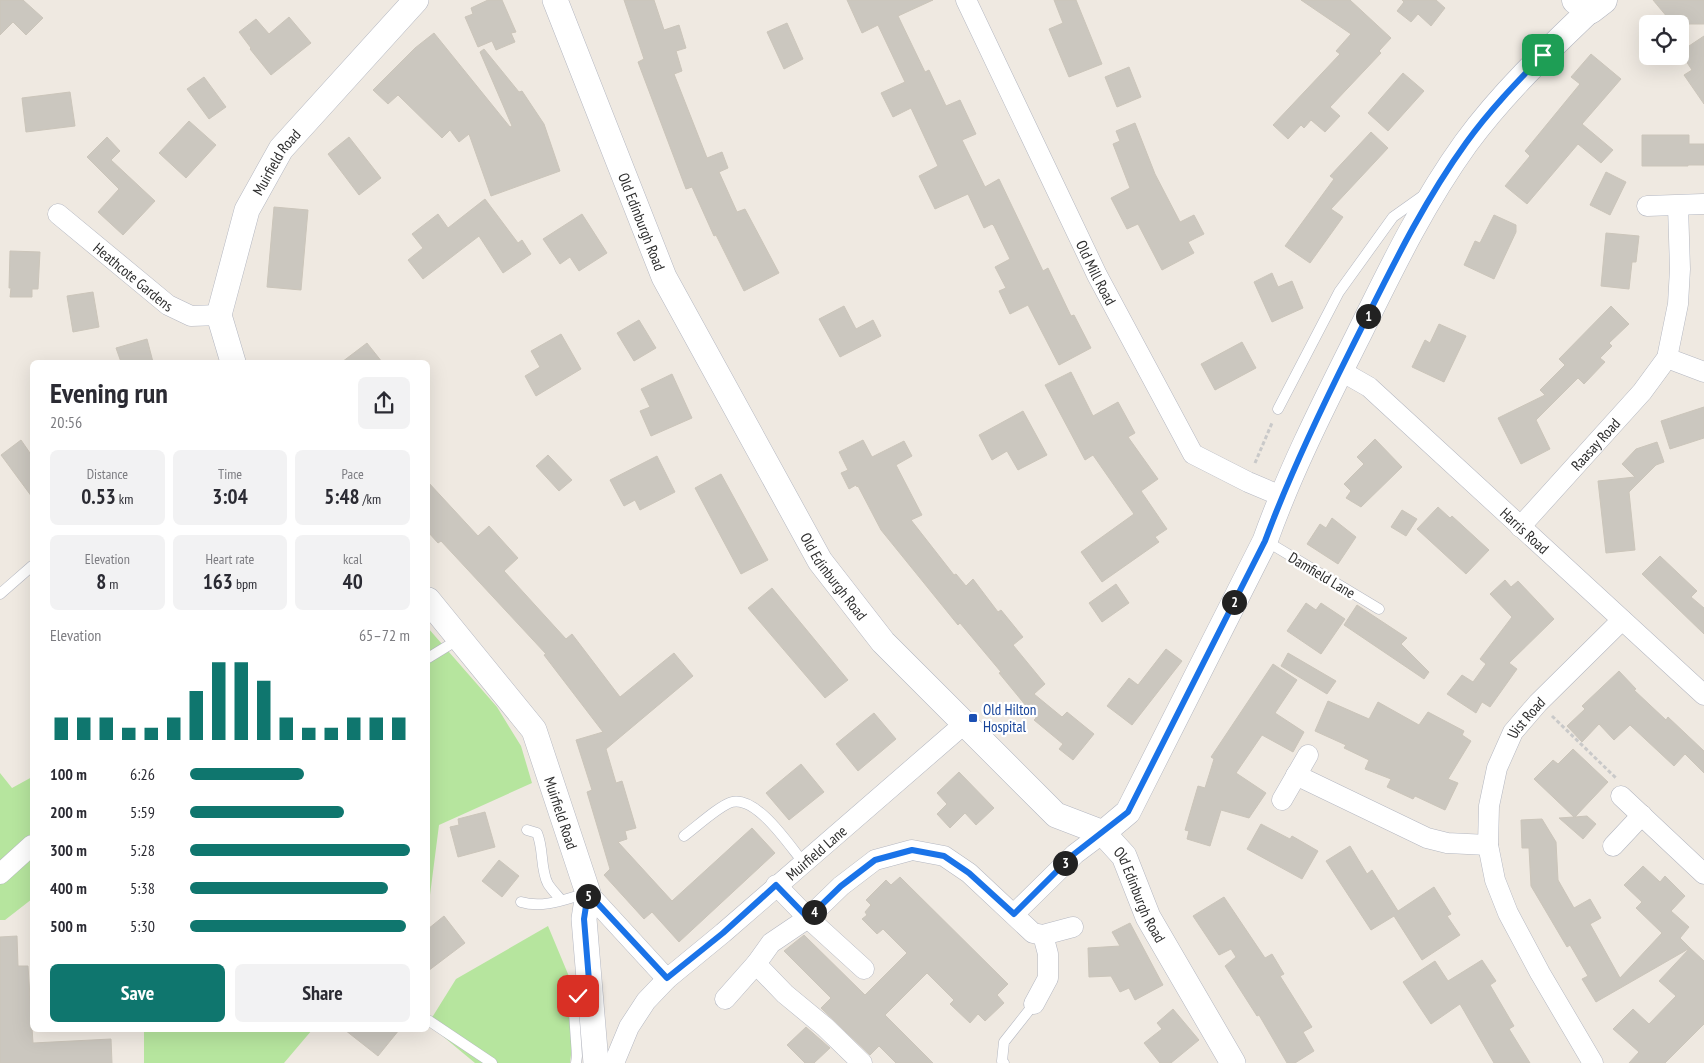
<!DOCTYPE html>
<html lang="en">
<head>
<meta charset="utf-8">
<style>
	body { margin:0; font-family:"PT Sans Narrow",sans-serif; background:#f2f2f3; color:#2b2b33; height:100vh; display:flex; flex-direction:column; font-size:19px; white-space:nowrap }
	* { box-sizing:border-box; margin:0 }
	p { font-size:16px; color:#7c7c81 }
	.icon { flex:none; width:28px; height:28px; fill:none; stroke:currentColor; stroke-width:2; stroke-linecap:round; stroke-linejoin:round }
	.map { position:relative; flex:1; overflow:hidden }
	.details { position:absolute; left:30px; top:360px; width:400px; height:672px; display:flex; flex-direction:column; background:#fff; border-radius:8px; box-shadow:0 5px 20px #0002 }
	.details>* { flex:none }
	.fabs { position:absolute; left:1639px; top:15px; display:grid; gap:10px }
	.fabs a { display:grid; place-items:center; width:50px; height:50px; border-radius:8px; background:#fff; box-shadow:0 5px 20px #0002; font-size:25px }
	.pin { position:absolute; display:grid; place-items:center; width:42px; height:42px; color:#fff; margin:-21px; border-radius:10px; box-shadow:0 2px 8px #0006 }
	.km { position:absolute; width:25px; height:25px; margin:-12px; border-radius:50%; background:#222; color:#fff; font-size:14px; line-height:25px; text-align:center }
	.round { display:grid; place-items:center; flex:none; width:52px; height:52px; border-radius:8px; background:#f2f2f3 }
	.headline { display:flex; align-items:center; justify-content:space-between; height:85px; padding:0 20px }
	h1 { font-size:28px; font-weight:700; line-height:38px }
	.figures { display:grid; grid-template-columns:repeat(3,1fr); gap:8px; height:85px; padding:5px 20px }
	.figures div { display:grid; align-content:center; border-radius:8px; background:#f2f2f3; text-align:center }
	.figures b { font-size:21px; font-weight:700 }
	.figures small { font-size:14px; font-weight:400 }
	.figures p { font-size:14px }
	.chart { height:140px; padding:10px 20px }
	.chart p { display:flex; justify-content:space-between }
	.chart svg { width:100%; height:90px; margin-top:5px; stroke:#0f766e; stroke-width:6 }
	.primary-button { display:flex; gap:10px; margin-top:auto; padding:10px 20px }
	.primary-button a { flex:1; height:58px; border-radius:8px; background:#0f766e; color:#fff; font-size:20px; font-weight:700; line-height:58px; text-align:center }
	.primary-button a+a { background:#f2f2f3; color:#2b2b33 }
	ul { padding:0 20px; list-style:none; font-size:16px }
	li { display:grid; grid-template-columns:80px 60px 1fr; align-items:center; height:38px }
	li i { height:12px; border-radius:6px; background:#0f766e }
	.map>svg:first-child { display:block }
	.green { fill:#b6e59e }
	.building { fill:#cbc7bf; stroke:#cbc5ba }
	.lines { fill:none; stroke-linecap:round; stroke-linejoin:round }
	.service-casing { stroke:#b4b7c1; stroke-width:11 }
	.minor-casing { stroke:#b4b7c1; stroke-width:21 }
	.tertiary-casing { stroke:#b4b7c1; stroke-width:26 }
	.secondary-casing { stroke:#b4b7c1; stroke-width:29 }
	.path { stroke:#c9c9c9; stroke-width:3; stroke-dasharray:4 2.5; stroke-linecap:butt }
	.service { stroke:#fff; stroke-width:10 }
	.minor { stroke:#fff; stroke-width:20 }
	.tertiary { stroke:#fff; stroke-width:25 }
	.secondary { stroke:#fff; stroke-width:28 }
	.route-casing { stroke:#fff; stroke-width:10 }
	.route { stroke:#1a73e8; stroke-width:6 }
	.transit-dot { fill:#1a4fb4; stroke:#fff; stroke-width:2 }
	.labels { text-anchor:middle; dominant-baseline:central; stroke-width:4.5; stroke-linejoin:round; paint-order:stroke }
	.street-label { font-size:15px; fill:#2e2e2e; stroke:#fff }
	.transit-label { font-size:15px; fill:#164399; stroke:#fff; text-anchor:start }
</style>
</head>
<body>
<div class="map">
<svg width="1704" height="1063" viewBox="0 0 1704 1063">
	<rect width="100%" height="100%" fill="#efe9e1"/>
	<path class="green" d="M 428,628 L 497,707 L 521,746 L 532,783 L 439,825 L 430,895 L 428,898 Z
		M 0,773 L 12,788 L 32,777 L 32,899 L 5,920 L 0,920 Z
		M 548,926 L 578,998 L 570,1063 L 475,1063 L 428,1024 L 456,979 Z
		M 144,1030 L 312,1030 L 284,1063 L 144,1063 Z"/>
	<path class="building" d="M 0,0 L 23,0 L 43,18 L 26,35 L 13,22 L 0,35 Z
		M 488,0 L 502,0 L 516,32 L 511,33 L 515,42 L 496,50 L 492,41 L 478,47 L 465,17 L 473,14 L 471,8 Z
		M 624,0 L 654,0 L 664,30 L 679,25 L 686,48 L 676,51 L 682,71 L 674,74 L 707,158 L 722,152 L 728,168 L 719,172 L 737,212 L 745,209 L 779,273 L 744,291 L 716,235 L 714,236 L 692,187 L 686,189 L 638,62 L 644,59 Z
		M 847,0 L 933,0 L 898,16 L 925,72 L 929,70 L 946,106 L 960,100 L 976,134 L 962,140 L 985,187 L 999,179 L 1043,271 L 1048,268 L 1071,316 L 1074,315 L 1091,348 L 1059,365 L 1028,305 L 1010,314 L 999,291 L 1006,288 L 995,267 L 1010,259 L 994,226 L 992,224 L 984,228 L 968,194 L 935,209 L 919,176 L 938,166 L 911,108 L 893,117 L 881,93 L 905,82 L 878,25 L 862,33 Z
		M 1054,0 L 1076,0 L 1102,64 L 1069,77 L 1049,29 L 1063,23 Z
		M 1301,0 L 1350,0 L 1391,38 L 1379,51 L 1381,53 L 1330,107 L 1340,116 L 1325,132 L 1311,120 L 1304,128 L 1301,125 L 1288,139 L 1273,125 L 1340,54 L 1336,51 L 1351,34 Z
		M 1402,0 L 1436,0 L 1445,8 L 1431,26 L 1418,14 L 1411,22 L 1397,11 L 1404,2 Z
		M 1653,0 L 1704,0 L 1704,24 L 1673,24 Z
		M 289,17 L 311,43 L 271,75 L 250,49 L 251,48 L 239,32 L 256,19 L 269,34 Z
		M 787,23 L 803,59 L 784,69 L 767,32 Z
		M 434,33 L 510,127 L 512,126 L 480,52 L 484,49 L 519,92 L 522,91 L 544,124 L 560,171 L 491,196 L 469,134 L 459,142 L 450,130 L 442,138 L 398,95 L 388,104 L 373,90 L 415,48 Z
		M 1704,36 L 1704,104 L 1684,75 L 1692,70 L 1680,52 Z
		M 1591,54 L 1621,79 L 1582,124 L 1613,150 L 1601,163 L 1578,144 L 1527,204 L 1505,186 L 1530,156 L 1525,151 L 1580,84 L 1571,77 Z
		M 1129,67 L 1141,97 L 1117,107 L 1105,77 Z
		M 1403,73 L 1424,91 L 1388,131 L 1368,113 Z
		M 204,77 L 226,107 L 209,119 L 187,89 Z
		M 70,92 L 75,126 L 26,132 L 22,98 Z
		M 189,121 L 216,145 L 186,178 L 159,153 Z
		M 1135,123 L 1155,174 L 1180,222 L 1194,215 L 1204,234 L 1188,242 L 1194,253 L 1162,270 L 1138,224 L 1127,229 L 1111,198 L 1130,188 L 1113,144 L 1120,141 L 1116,131 Z
		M 1371,132 L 1388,148 L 1331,209 L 1343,217 L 1310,263 L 1285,246 L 1334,179 L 1330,176 Z
		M 1642,135 L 1689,135 L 1689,144 L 1704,144 L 1704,165 L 1688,165 L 1688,166 L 1642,166 Z
		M 107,137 L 120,151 L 111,160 L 155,201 L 123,235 L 98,212 L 119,189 L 87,157 Z
		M 349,137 L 381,178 L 359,195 L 328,154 Z
		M 1606,172 L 1626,182 L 1610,215 L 1590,205 Z
		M 485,199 L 518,243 L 522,240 L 531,254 L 503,273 L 479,236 L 423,279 L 408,260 L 423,248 L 412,234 L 438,214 L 448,228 Z
		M 274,207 L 308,210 L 301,290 L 267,287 Z
		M 582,214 L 607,253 L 579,271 L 570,257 L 560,264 L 543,239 Z
		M 1494,215 L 1516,225 L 1516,232 L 1494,279 L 1464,265 L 1475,241 L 1480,243 Z
		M 1606,233 L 1639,236 L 1636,262 L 1632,262 L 1629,289 L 1601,286 Z
		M 10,251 L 40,252 L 38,289 L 32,289 L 32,297 L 10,297 L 11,288 L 9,288 Z
		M 1272,273 L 1278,287 L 1292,281 L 1303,308 L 1272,322 L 1254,282 Z
		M 93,292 L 99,327 L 73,332 L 67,296 Z
		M 844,306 L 856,329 L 873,320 L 881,336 L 840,357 L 819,319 Z
		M 1611,306 L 1629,324 L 1609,343 L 1612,346 L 1600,358 L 1605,362 L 1584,384 L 1578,378 L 1536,420 L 1550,449 L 1521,464 L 1498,418 L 1545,395 L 1540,390 L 1565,365 L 1559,359 Z
		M 639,320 L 656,348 L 634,361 L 617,333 Z
		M 1439,324 L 1466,336 L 1444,382 L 1412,367 L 1425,340 L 1430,343 Z
		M 561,334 L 581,369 L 536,396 L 525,376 L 540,367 L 531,351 Z
		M 147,339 L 153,362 L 121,362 L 116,348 Z
		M 1242,342 L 1256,368 L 1215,390 L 1201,364 Z
		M 367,343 L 382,362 L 342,362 Z
		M 1071,372 L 1093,416 L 1118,402 L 1135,433 L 1128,437 L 1158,479 L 1141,491 L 1167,529 L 1155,537 L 1159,542 L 1102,582 L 1081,552 L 1134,514 L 1093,455 L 1085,460 L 1045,385 Z
		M 672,374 L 692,418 L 651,436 L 640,411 L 650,407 L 641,389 Z
		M 1704,407 L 1704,438 L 1670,449 L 1661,421 Z
		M 1023,411 L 1047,455 L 1018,470 L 1007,451 L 992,460 L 979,435 Z
		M 1375,439 L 1402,467 L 1361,507 L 1346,498 L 1351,491 L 1344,484 L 1364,464 L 1357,457 Z
		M 21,440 L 32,456 L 32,497 L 1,455 Z
		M 863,440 L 872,457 L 904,441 L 912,456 L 896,465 L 922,515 L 911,520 L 954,575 L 956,574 L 966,586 L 973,579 L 998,612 L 1001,610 L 1023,637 L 1013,645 L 1045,684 L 1034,694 L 1062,717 L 1067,712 L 1094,734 L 1073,760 L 1059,749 L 1063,744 L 1034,720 L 1036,718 L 999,673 L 1001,672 L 960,623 L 958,625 L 881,530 L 858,486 L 857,487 L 856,485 L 849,489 L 841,473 L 848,470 L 839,452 Z
		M 1657,442 L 1664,462 L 1656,465 L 1629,492 L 1635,550 L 1606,553 L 1598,481 L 1635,477 L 1622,464 L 1636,449 Z
		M 548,455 L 572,480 L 559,491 L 536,466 Z
		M 657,456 L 675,492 L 640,510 L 635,500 L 624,506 L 610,480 Z
		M 721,474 L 768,560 L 741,574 L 695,488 Z
		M 428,482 L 478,536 L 489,526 L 518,558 L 504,571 L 566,639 L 572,634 L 620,697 L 674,653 L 693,676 L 606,749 L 616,783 L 622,781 L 636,828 L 625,831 L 627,839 L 618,842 L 672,901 L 752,828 L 775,853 L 679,942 L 652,912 L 644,919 L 604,875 L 610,869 L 587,792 L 592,790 L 576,740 L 603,732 L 544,655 L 546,654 L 441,541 L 438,543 L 428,532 Z
		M 1438,507 L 1450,518 L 1452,516 L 1489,550 L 1466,574 L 1417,529 Z
		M 1402,510 L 1417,519 L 1406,536 L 1391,527 Z
		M 1332,518 L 1356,537 L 1338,564 L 1307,544 L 1320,524 L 1326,528 Z
		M 1660,556 L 1697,591 L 1691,597 L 1704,608 L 1704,634 L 1642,574 Z
		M 1505,580 L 1511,587 L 1518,581 L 1554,619 L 1509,663 L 1517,669 L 1490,707 L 1482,702 L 1476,713 L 1447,694 L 1462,675 L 1473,682 L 1486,664 L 1480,659 L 1512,617 L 1490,594 Z
		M 1116,584 L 1129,603 L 1102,622 L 1089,603 Z
		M 772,588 L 848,680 L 825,698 L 748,608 Z
		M 1306,603 L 1316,610 L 1321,603 L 1345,619 L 1321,654 L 1287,631 Z
		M 1357,605 L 1407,638 L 1401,644 L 1429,672 L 1424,679 L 1344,625 Z
		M 1166,649 L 1182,661 L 1132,725 L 1107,706 L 1129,678 L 1138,685 Z
		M 1288,653 L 1336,681 L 1327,694 L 1281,666 Z
		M 1273,664 L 1297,680 L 1275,713 L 1304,732 L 1293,752 L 1262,735 L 1236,773 L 1266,793 L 1249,818 L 1221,810 L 1210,846 L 1187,839 L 1189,831 L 1185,830 L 1198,786 L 1205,788 L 1214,759 L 1211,757 Z
		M 1619,671 L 1636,689 L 1634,690 L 1666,720 L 1668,717 L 1704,751 L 1704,773 L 1685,754 L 1674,766 L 1630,725 L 1614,740 L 1599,724 L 1582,742 L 1567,726 L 1585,709 L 1582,706 Z
		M 1328,701 L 1369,719 L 1378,702 L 1419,725 L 1428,712 L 1464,731 L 1462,735 L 1471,741 L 1448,779 L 1458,783 L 1445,810 L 1415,796 L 1413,799 L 1387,787 L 1391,779 L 1365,769 L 1369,760 L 1344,748 L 1346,745 L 1315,731 Z
		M 874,713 L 896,739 L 858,771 L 836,744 Z
		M 1573,749 L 1608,782 L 1575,817 L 1587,816 L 1596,824 L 1583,839 L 1559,818 L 1574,817 L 1534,779 L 1553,760 L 1558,764 Z
		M 801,764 L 824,792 L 789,820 L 766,793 Z
		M 959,772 L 994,808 L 976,825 L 965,813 L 950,828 L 937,814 L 947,804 L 937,793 Z
		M 485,812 L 495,847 L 458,857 L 450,827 L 459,825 L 458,819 Z
		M 1542,819 L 1556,842 L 1558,880 L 1574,908 L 1590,899 L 1601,918 L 1590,924 L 1620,978 L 1662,933 L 1636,908 L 1642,902 L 1624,885 L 1643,866 L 1660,882 L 1665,876 L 1685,896 L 1671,911 L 1689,927 L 1680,938 L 1690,948 L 1596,1002 L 1582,979 L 1588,976 L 1570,945 L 1567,947 L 1531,886 L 1529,848 L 1522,848 L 1521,820 Z
		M 1261,824 L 1290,839 L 1292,836 L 1318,851 L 1302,879 L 1247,849 Z
		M 1350,846 L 1367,874 L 1372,870 L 1398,911 L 1434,887 L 1451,914 L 1447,916 L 1460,935 L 1422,960 L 1394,916 L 1371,930 L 1326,861 Z
		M 499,860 L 519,876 L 502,897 L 482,881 Z
		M 900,877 L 1008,984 L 997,995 L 1004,1003 L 985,1021 L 978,1014 L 970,1023 L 950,1004 L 954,1000 L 927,973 L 885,1015 L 933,1063 L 896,1063 L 879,1046 L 870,1055 L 821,1008 L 831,998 L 784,951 L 804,935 L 865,995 L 907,953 L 883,929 L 877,934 L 862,919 L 867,915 L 865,912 L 871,905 L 866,900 L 886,880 L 891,885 Z
		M 1224,897 L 1265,958 L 1272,954 L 1284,974 L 1280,976 L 1312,1027 L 1303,1032 L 1314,1051 L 1295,1063 L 1287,1063 L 1259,1015 L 1257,1016 L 1225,966 L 1236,957 L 1231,949 L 1219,955 L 1193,916 Z
		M 444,916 L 465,943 L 428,971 L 428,929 Z
		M 1130,923 L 1163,985 L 1135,1000 L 1129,988 L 1120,992 L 1111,976 L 1089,977 L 1088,948 L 1120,946 L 1112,932 Z
		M 17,936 L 18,966 L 28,966 L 33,1043 L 111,1039 L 112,1063 L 0,1063 L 0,937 Z
		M 1690,948 L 1704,961 L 1704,1024 L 1665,1063 L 1629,1063 L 1639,1052 L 1613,1029 L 1633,1009 L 1649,1024 L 1676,996 L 1659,981 Z
		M 1482,960 L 1496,981 L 1490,985 L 1514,1026 L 1509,1029 L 1530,1063 L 1494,1063 L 1460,1004 L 1431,1024 L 1403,982 L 1435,961 L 1448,981 Z
		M 1173,1009 L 1199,1040 L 1171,1063 L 1160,1063 L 1144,1043 L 1162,1029 L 1157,1023 Z
		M 806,1027 L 830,1048 L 814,1063 L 805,1063 L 787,1045 Z
		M 345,1030 L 399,1030 L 378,1056 Z"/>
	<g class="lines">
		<g class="service-casing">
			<path id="service" d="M 1278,409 L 1339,292 L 1393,217 L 1424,195
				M 1266,541 L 1379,609
				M 0,594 L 32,566
				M 428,658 L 459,639
				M 527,830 L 537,833 C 544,849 540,869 548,884 C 552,890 557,895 561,900
				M 684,836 C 695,828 720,805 732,802 C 757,796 789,845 803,862
				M 521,902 C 543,909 566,899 587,893
				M 428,1020 L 492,1063
				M 576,1063 L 577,1056 L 574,1013 L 578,996 L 589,993
				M 1004,1063 L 1002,1061 L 1004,1042 L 1034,1004"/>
		</g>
		<g class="minor-casing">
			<g id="minor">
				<path id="s1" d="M 966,0 L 1097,275 L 1193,454 L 1248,482 L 1281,496"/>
				<path d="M 1647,206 L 1703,204"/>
				<path id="s2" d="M 58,214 L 168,305 L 191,316 L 219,315"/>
				<path d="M 1667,358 L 1704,372"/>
				<path id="s3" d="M 1341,371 L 1369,387 L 1704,695"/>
				<path id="s4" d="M 1520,527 L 1642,392 L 1667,358 L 1678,304 L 1680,269 L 1678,206"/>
				<path d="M 1296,775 L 1427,838 L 1447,843 L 1488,845"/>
				<path d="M 1621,796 L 1704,874"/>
				<path d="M 1282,800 L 1308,755"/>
				<path d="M 1613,846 L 1642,815"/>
				<path d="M 0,874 L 32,845"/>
				<path d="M 776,885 L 808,918 L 841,886 L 875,860 L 912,850 L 944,856 L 969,873 L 1033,933 L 1043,935 L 1073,927"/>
				<path d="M 588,893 L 667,979"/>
				<path d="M 1014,914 L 1075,854 L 1103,833"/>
				<path d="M 756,964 L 785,994 L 825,1027 L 862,1063"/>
				<path d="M 725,999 L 756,964 L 771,943 L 808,918 L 864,969"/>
				<path d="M 1034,1004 L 1048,978 L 1048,954 L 1043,935"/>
				<path id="s5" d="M 614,1063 L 629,1027 L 646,1001 L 667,979 L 723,933 L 964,724"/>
				<path id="s6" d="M 1593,1063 L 1540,973 L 1508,913 L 1495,880 L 1488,845 L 1489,806 L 1497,768 L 1513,732 L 1538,703 L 1622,620"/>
			</g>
		</g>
		<g class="tertiary-casing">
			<g id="tertiary">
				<path id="s7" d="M 555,0 L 664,277 L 820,561 L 883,642 L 1056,815 L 1103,833 L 1124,856 L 1148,917 L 1233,1063"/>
				<path id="s8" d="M 233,362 L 219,315 L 247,210 L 281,149 L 416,0"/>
				<path id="s9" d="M 428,600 L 534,730 L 588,893 L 584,919 L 596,1063"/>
				<path d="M 1103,833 L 1128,812 L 1265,541 C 1290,471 1324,404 1357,338 C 1390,271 1422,204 1466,143 C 1502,94 1546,52 1590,10"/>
			</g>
		</g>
		<g class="secondary-casing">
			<path id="secondary" d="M 1576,0 L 1590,10 L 1603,0"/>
		</g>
		<path class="path" d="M 1255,463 L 1272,423
			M 1552,716 L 1616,778"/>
		<use href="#service" class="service"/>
		<use href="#minor" class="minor"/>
		<use href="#tertiary" class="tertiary"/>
		<use href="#secondary" class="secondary"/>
	</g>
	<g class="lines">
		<g class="route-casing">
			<path id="route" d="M 578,996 L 590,993 L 584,919 L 588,893 L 667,978 L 723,933 L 776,885 L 808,918 L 841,886 L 875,860 L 912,850 L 944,856 L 969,873 L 1014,914 L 1074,854 L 1128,812 L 1265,541 C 1289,476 1319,413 1350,351 C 1386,280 1419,208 1466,143 C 1489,111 1516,83 1543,55"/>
		</g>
		<use href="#route" class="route"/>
	</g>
	<rect class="transit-dot" x="968" y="713" width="10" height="10" rx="2.5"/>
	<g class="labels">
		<g class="street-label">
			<text stroke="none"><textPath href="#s8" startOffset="214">Muirfield Road</textPath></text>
			<text stroke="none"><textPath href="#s7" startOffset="238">Old Edinburgh Road</textPath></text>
			<text stroke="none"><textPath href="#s1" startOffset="302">Old Mill Road</textPath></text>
			<text stroke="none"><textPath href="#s2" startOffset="98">Heathcote Gardens</textPath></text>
			<text stroke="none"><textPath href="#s4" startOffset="112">Raasay Road</textPath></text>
			<text stroke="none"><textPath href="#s3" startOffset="244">Harris Road</textPath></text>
			<text transform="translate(1322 575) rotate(31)">Damfield Lane</text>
			<text stroke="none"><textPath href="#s7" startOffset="642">Old Edinburgh Road</textPath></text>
			<text stroke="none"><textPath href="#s6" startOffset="380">Uist Road</textPath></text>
			<text stroke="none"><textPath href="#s9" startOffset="255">Muirfield Road</textPath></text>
			<text stroke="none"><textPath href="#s5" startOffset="296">Muirfield Lane</textPath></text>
			<text stroke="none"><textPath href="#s7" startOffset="1092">Old Edinburgh Road</textPath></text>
		</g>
		<g class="transit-label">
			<text x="983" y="709">Old Hilton<tspan x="983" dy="17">Hospital</tspan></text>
		</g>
	</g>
</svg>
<div class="fabs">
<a><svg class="icon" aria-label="locate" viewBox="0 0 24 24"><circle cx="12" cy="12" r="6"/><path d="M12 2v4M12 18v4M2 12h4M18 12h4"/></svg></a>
</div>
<div class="pin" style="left:1543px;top:55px;background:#1e9e55"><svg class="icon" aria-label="arrive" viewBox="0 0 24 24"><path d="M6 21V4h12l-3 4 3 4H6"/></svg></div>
<div class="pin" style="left:578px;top:996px;background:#d93025"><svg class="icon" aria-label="check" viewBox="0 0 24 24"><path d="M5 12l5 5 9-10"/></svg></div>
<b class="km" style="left:1368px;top:316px">1</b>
<b class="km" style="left:1234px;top:602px">2</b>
<b class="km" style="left:1065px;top:863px">3</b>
<b class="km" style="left:814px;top:912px">4</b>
<b class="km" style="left:588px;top:896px">5</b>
<section class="details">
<div class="headline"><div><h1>Evening run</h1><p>20:56</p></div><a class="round"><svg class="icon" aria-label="share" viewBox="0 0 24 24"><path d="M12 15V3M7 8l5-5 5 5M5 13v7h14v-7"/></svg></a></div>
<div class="figures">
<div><p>Distance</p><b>0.53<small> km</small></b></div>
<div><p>Time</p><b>3:04</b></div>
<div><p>Pace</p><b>5:48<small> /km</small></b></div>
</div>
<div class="figures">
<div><p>Elevation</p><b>8<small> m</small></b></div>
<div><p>Heart rate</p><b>163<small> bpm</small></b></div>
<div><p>kcal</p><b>40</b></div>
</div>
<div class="chart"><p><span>Elevation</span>65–72 m</p>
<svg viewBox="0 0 160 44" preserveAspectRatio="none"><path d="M5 44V33M15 44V33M25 44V33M35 44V38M45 44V38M55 44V33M65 44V20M75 44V6M85 44V6M95 44V15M105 44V33M115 44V38M125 44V38M135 44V33M145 44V33M155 44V33"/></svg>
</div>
<ul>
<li><b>100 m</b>6:26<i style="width:52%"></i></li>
<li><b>200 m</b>5:59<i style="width:70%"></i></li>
<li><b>300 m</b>5:28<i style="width:100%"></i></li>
<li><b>400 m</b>5:38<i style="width:90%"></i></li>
<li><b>500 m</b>5:30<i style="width:98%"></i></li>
</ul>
<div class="primary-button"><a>Save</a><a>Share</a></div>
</section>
</div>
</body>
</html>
